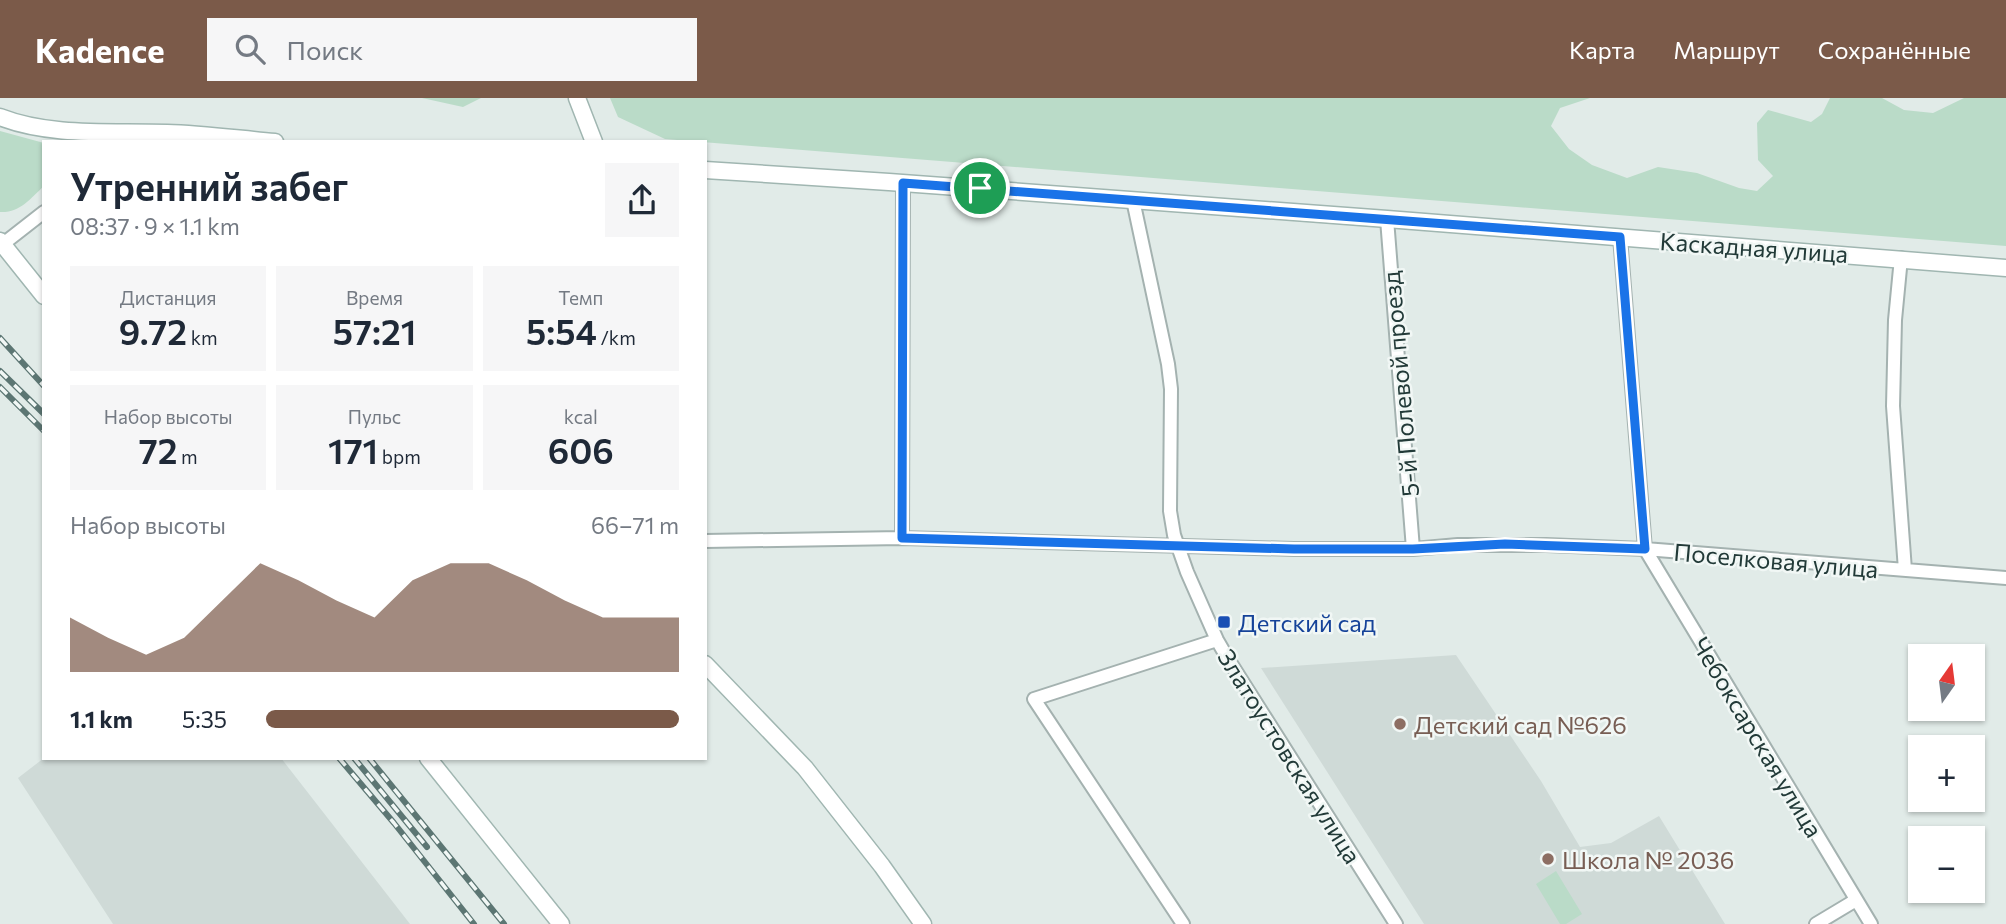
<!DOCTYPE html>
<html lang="ru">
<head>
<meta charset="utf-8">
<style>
	body { margin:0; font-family:Commissioner,sans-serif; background:#f6f6f7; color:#1f2937; height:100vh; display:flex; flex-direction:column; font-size:26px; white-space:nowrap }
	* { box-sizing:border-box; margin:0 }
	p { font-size:23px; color:#747a83 }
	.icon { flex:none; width:38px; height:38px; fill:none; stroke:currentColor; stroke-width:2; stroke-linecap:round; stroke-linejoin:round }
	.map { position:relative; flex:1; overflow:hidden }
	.details { position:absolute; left:42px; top:42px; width:665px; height:620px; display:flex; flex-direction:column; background:#fff; border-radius:0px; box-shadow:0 2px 5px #0004 }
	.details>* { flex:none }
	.needle { width:46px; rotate:14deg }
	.fabs { position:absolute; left:1908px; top:546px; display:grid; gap:14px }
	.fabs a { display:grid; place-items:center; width:77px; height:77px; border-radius:0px; background:#fff; box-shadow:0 2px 5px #0004; font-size:35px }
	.pin { position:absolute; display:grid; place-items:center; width:60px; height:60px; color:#fff; margin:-30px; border:4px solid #fff; border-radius:50%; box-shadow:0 2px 7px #0007 }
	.round { display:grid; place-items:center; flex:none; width:74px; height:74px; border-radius:0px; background:#f6f6f7 }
	.overview { display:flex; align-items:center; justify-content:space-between; height:119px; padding:0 28px }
	h1 { font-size:38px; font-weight:600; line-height:52px }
	.stats { display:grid; grid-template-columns:repeat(3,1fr); gap:10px; height:119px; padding:7px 28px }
	.stats div { display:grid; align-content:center; border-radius:0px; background:#f6f6f7; text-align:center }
	.stats b { font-size:35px; font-weight:600 }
	.stats small { font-size:19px; font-weight:400 }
	.stats p { font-size:19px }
	.chart { height:196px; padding:14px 28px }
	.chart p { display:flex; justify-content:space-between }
	.chart svg { width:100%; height:126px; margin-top:7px; fill:#7b5a49; opacity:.7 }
	ul { padding:0 28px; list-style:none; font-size:23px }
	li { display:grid; grid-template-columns:112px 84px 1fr; align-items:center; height:52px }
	li i { height:18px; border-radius:9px; background:#7b5a49 }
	header { display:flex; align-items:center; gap:42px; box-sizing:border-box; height:98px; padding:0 35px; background:#7b5a49; color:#fff }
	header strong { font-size:33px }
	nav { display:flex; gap:38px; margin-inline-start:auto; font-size:24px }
	.search { width:490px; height:63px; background:#f6f6f7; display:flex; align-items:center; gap:18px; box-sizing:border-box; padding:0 24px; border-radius:0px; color:#747a83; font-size:26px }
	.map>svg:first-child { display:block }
	.built { fill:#cfdad7 }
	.green { fill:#badbc8 }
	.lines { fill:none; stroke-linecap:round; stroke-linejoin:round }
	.street-casing { stroke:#a4b2b0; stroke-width:16 }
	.secondary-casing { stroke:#a0b6b1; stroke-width:19 }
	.street { stroke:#fff; stroke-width:12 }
	.secondary { stroke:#fff; stroke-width:16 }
	.rail-casing { stroke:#5c7673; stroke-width:6 }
	.rail { stroke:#f1f7f5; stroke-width:3.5; stroke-dasharray:10; stroke-linecap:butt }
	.route-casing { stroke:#fff; stroke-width:14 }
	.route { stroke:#1a73e8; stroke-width:9 }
	.transit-dot { fill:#1a4fb4; stroke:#f1f7f5; stroke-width:2.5 }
	.education-dot { fill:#8d6e63; stroke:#f1f7f5; stroke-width:2.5 }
	.labels { text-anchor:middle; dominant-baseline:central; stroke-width:5; stroke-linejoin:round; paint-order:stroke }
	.street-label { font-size:24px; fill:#223a38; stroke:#f1f7f5 }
	.transit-label { font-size:24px; fill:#164399; stroke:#f1f7f5; text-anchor:start }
	.education-label { font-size:24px; fill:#785e54; stroke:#f1f7f5; text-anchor:start }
</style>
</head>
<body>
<header>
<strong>Kadence</strong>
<div class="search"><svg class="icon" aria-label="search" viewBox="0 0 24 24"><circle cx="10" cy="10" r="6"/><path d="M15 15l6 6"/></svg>Поиск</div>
<nav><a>Карта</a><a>Маршрут</a><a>Сохранённые</a></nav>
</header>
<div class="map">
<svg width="2006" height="826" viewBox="0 0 2006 826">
	<rect width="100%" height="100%" fill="#e1ebe8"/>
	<path class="built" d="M 1456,557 L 1541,683 L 1580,749 L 1611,745 L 1659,718 L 1725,826 L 1424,826 L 1261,570 Z
		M 44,660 L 281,660 L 410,826 L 113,826 L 18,680 Z"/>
	<path class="green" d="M 422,0 L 481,0 L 463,9 Z
		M 610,0 L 1590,0 L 1560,10 L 1551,28 L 1569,51 L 1592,67 L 1627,80 L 1658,69 L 1697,75 L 1739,90 L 1757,93 L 1773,78 L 1758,62 L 1757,25 L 1768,12 L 1811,24 L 1822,16 L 1830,0 L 1882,0 L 1904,12 L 1933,15 L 1964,0 L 2006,0 L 2006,148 L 665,41 L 618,19 Z
		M 0,33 L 44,45 L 44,88 C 30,101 20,115 0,114 Z
		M 1556,773 L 1582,816 L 1566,826 L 1560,826 L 1536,786 Z"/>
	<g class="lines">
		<g class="street-casing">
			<path id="street" d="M 1133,102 L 1168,266 L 1171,291 L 1170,413 L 1174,437 L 1187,474 L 1217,542 L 1228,561 L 1396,826
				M 1387,121 L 1413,451
				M 1620,139 L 1645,451 L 1871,826
				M 3,146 L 44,114
				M 1901,160 L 1895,222 L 1893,308 L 1905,472
				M 902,440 L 903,85
				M 705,443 L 902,440 L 1294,451 L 1413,451 L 1458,447 L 1546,447 L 1645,451 L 2006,480
				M 1183,826 L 1034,601 L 1217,542
				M 1816,826 L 1856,802"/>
		</g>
		<g class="secondary-casing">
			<path id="secondary" d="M 577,0 L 594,44
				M 0,19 C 51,39 113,33 167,35 C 203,36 239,41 275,44
				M 705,72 L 889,84 L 1387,121 L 2006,170
				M 0,143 L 44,198
				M 705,566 L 805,670 L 882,768 L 923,826
				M 428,660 L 561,826"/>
		</g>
		<use href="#street" class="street"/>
		<use href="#secondary" class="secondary"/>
		<g class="rail-casing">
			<path id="rail" d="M 0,240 L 44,288
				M 0,273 L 44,316
				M 0,289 L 44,333
				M 339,660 L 394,725 L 474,826
				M 354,660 L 427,749
				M 369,660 L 504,826"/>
		</g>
		<use href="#rail" class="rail"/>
	</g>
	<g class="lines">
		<g class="route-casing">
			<path id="route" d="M 903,85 L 1620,139 L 1645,451 L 1505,446 L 1413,451 L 1294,451 L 902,440 Z"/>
		</g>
		<use href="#route" class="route"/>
	</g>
	<rect class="transit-dot" x="1217" y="517" width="14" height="14" rx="3.5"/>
	<g class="education-dot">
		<circle cx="1400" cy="626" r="7"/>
		<circle cx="1548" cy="761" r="7"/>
	</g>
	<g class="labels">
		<g class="street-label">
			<text transform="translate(1754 149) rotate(4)">Каскадная улица</text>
			<text transform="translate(1400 286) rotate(-95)">5-й Полевой проезд</text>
			<text transform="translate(1776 462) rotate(5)">Поселковая улица</text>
			<text transform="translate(1758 639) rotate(59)">Чебоксарская улица</text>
			<text transform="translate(1290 658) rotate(58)">Златоустовская улица</text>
		</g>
		<g class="transit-label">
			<text x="1238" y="524">Детский сад</text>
		</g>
		<g class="education-label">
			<text x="1414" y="626">Детский сад №626</text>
			<text x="1562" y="761">Школа № 2036</text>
		</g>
	</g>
</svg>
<div class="fabs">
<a><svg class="needle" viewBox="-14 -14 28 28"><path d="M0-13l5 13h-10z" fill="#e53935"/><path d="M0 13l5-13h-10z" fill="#747a83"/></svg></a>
<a>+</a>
<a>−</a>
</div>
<div class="pin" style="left:980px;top:90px;background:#1e9e55"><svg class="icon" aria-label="arrive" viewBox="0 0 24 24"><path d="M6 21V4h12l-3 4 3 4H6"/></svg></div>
<section class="details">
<div class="overview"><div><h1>Утренний забег</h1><p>08:37 · 9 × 1.1 km</p></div><a class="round"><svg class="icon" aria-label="share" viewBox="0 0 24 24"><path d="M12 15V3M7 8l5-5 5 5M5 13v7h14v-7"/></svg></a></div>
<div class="stats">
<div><p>Дистанция</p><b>9.72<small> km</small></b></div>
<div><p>Время</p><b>57:21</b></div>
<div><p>Темп</p><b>5:54<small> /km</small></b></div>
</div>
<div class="stats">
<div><p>Набор высоты</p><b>72<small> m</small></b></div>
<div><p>Пульс</p><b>171<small> bpm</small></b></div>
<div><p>kcal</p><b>606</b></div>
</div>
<div class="chart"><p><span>Набор высоты</span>66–71 m</p>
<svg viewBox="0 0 160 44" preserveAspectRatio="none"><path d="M0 44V25L10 32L20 38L30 32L40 19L50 6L60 12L70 19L80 25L90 12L100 6L110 6L120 12L130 19L140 25L150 25L160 25V44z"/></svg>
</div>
<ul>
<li><b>1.1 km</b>5:35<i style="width:100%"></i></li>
</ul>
</section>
</div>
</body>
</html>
